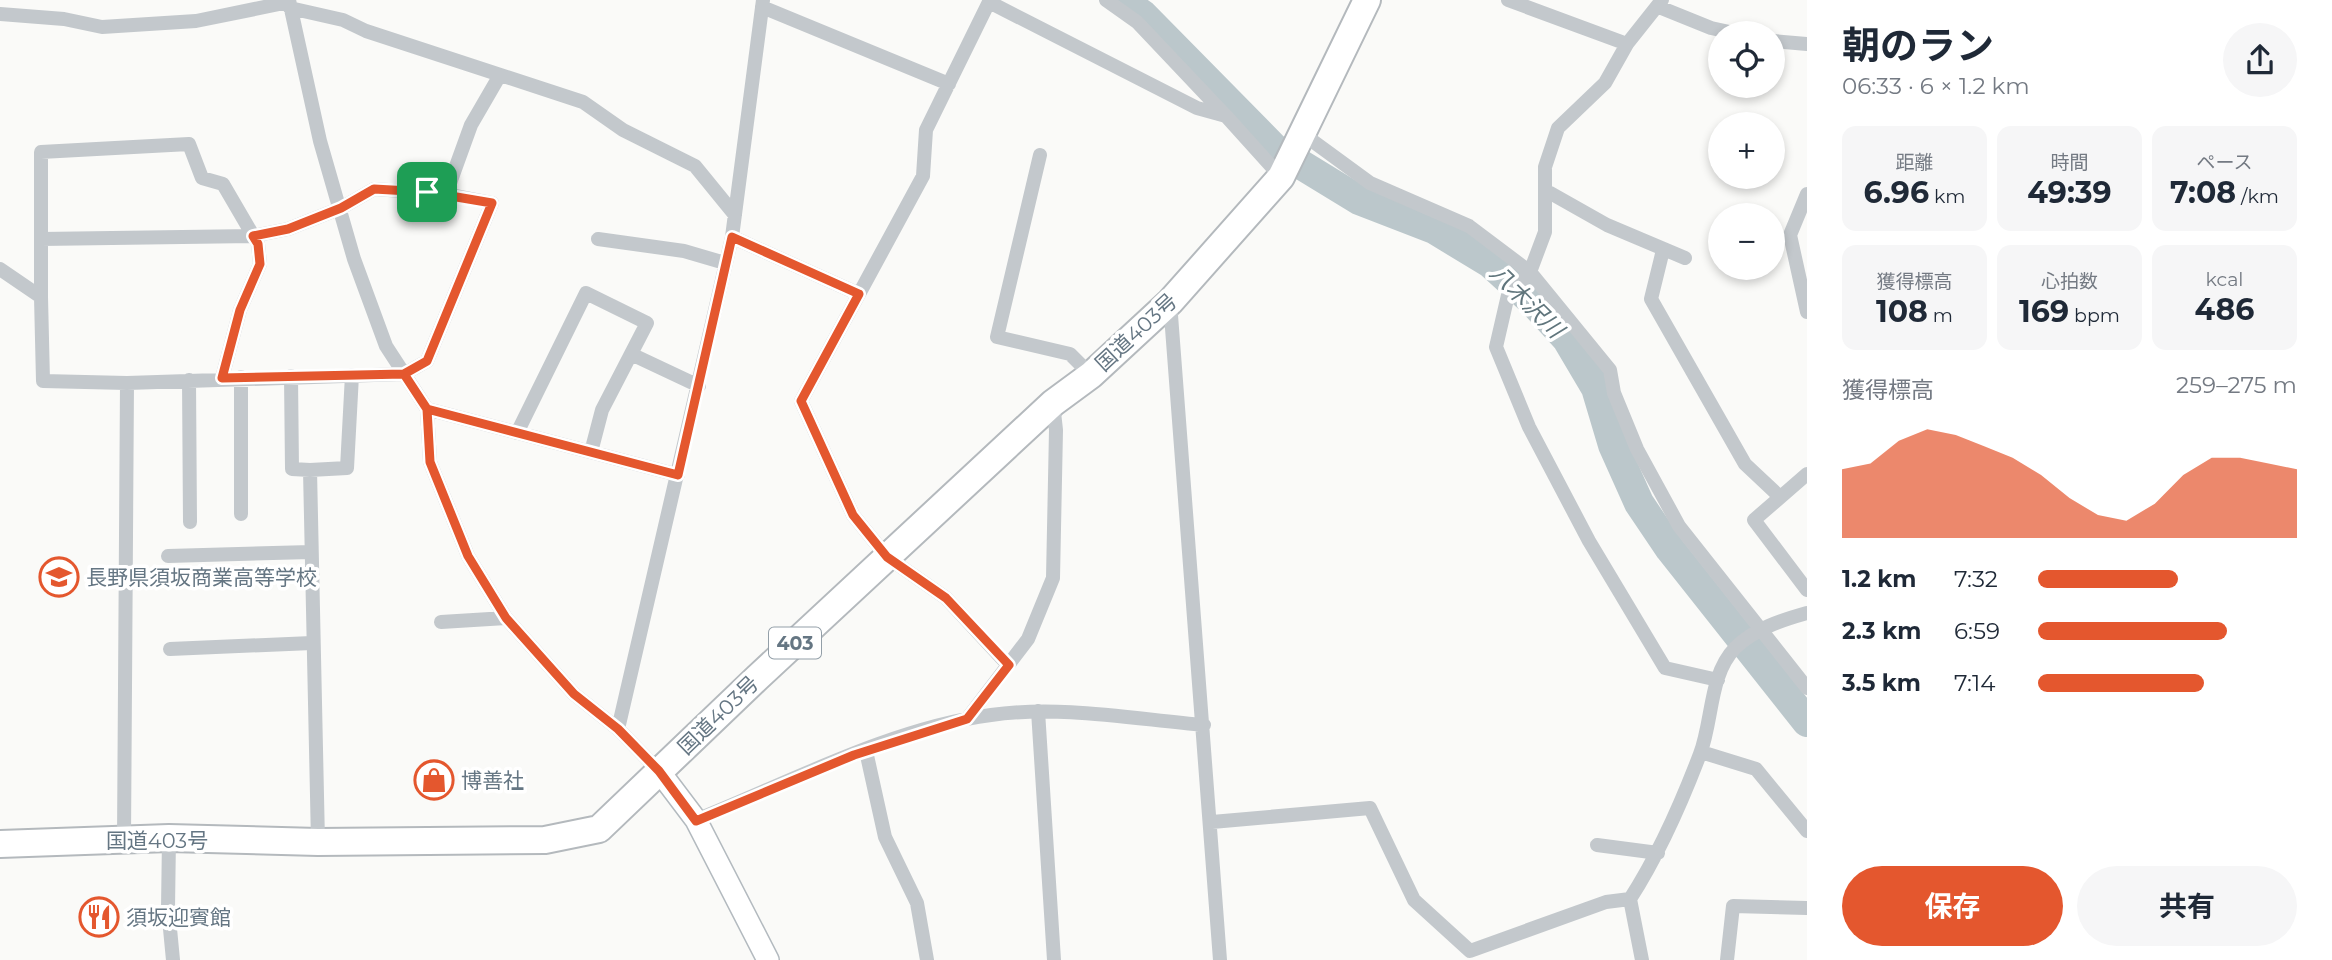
<!DOCTYPE html>
<html lang="ja">
<head>
<meta charset="utf-8">
<style>
	body { margin:0; font-family:Montserrat,"Noto Sans JP",sans-serif; background:#f6f6f7; color:#1f2937; height:100vh; display:flex; flex-direction:column; font-size:26px; white-space:nowrap }
	* { box-sizing:border-box; margin:0 }
	p { font-size:23px; color:#747a83 }
	.icon { flex:none; width:38px; height:38px; fill:none; stroke:currentColor; stroke-width:2; stroke-linecap:round; stroke-linejoin:round }
	.map { position:relative; flex:1; overflow:hidden }
	.side { display:flex; flex-direction:column; background:#fff; width:525px }
	.side>* { flex:none }
	.buttons { position:absolute; left:1708px; top:21px; display:grid; gap:14px }
	.buttons a { display:grid; place-items:center; width:77px; height:77px; border-radius:50%; background:#fff; box-shadow:0 4px 10px #0003; font-size:35px }
	.pin { position:absolute; display:grid; place-items:center; width:60px; height:60px; color:#fff; margin:-30px; border-radius:14px; box-shadow:0 4px 10px #0006 }
	.round { display:grid; place-items:center; flex:none; width:74px; height:74px; border-radius:37px; background:#f6f6f7 }
	.overview { display:flex; align-items:center; justify-content:space-between; height:119px; padding:0 35px }
	h1 { font-size:38px; font-weight:700; line-height:52px }
	.figures { display:grid; grid-template-columns:repeat(3,1fr); gap:10px; height:119px; padding:7px 35px }
	.figures div { display:grid; align-content:center; border-radius:14px; background:#f6f6f7; text-align:center }
	.figures b { font-size:30px; font-weight:700 }
	.figures small { font-size:19px; font-weight:400 }
	.figures p { font-size:19px }
	.chart { height:196px; padding:14px 35px }
	.chart p { display:flex; justify-content:space-between }
	.chart svg { width:100%; height:126px; margin-top:7px; fill:#e4572e; opacity:.7 }
	.cta { display:flex; gap:14px; margin-top:auto; padding:14px 35px }
	.cta a { flex:1; height:80px; border-radius:42px; background:#e4572e; color:#fff; font-size:28px; font-weight:700; line-height:80px; text-align:center }
	.cta a+a { background:#f6f6f7; color:#1f2937 }
	ul { padding:0 35px; list-style:none; font-size:23px }
	li { display:grid; grid-template-columns:112px 84px 1fr; align-items:center; height:52px }
	li i { height:18px; border-radius:9px; background:#e4572e }
	main { display:flex; flex:1; min-height:0 }
	.map>svg:first-child { display:block }
	.lines { fill:none; stroke-linecap:round; stroke-linejoin:round }
	.river { stroke:#bbc7cb; stroke-width:30 }
	.secondary-casing { stroke:#b3babf; stroke-width:24 }
	.highway-casing { stroke:#b4b9bd; stroke-width:30 }
	.street { stroke:#c3c8cc; stroke-width:14 }
	.secondary { stroke:#fff; stroke-width:21 }
	.highway { stroke:#fff; stroke-width:26 }
	.route-casing { stroke:#fff; stroke-width:14 }
	.route { stroke:#e4572e; stroke-width:9 }
	.labels { text-anchor:middle; dominant-baseline:central; stroke-width:7; stroke-linejoin:round; paint-order:stroke }
	.shield { fill:#fff; stroke:#939fa8; stroke-width:2 }
	.shield-label { font-size:19px; font-weight:bold; fill:#657683 }
	.street-label { font-size:21px; fill:#657683; stroke:#fff }
	.poi-label { font-size:21px; fill:#657683; stroke:#fff; text-anchor:start }
	.water-label { font-size:23px; font-style:italic; fill:#60757c; stroke:#fff }
</style>
</head>
<body>
<main>
<div class="map">
<svg width="1807" height="960" viewBox="0 0 1807 960">
	<rect width="100%" height="100%" fill="#fafaf8"/>
	<g class="lines">
		<path class="river" d="M 1122,0 L 1143,15 L 1274,148 L 1359,200 L 1434,229 L 1490,263 L 1533,302 L 1567,339 L 1596,388 L 1613,445 L 1639,503 L 1670,549 L 1807,722"/>
		<g class="secondary-casing">
			<path id="secondary" d="M 659,771 L 696,820 L 768,960"/>
		</g>
		<g class="highway-casing">
			<path id="highway" d="M 0,844 L 169,838 L 318,842 L 545,840 L 599,829 L 757,678 L 1053,403 L 1091,375 L 1170,302 L 1281,177 L 1367,0"/>
		</g>
		<path class="street" d="M 289,0 L 320,141 L 354,259 L 386,346 L 427,409 L 430,462 L 468,556 L 506,618 L 574,694 L 618,729 L 659,771
			M 1106,0 L 1137,22 L 1225,115
			M 1508,0 L 1627,44 L 1662,0
			M 762,7 L 949,84
			M 1659,7 L 1711,28 L 1734,33
			M 290,8 L 343,20 L 366,31 L 583,102 L 623,130 L 695,166 L 735,215
			M 0,14 L 64,19 L 102,27 L 196,21 L 289,2
			M 1773,41 L 1807,44
			M 1303,134 L 1370,183 L 1469,226 L 1530,272 L 1545,232 L 1545,167 L 1558,128 L 1605,83 L 1627,44
			M 1040,155 L 997,337 L 1070,354 L 1091,375
			M 1545,190 L 1607,225 L 1685,258
			M 446,194 L 471,125 L 500,75
			M 1807,194 L 1790,235 L 1807,312
			M 732,237 L 859,294
			M 598,239 L 684,251 L 725,263
			M 1663,250 L 1651,299 L 1745,464 L 1779,496
			M 0,269 L 41,297 L 43,381 L 127,383 L 404,374 L 427,361 L 492,203 L 446,194 L 374,189 L 341,208 L 288,229 L 253,236 L 41,239
			M 41,297 L 41,152 L 189,144 L 202,178 L 223,184 L 258,244 L 260,264 L 240,310 L 222,378
			M 1170,302 L 1220,960
			M 631,354 L 699,386
			M 291,376 L 292,469 L 310,470 L 318,842
			M 189,380 L 190,522
			M 427,409 L 678,475
			M 517,433 L 586,293 L 647,323 L 602,410 L 591,452
			M 310,470 L 347,468 L 352,375
			M 1807,474 L 1754,520 L 1807,590
			M 241,514 L 241,377
			M 168,556 L 311,552
			M 441,622 L 506,618
			M 170,649 L 312,643
			M 1008,665 L 946,598 L 887,557 L 853,515 L 801,401 L 923,176 L 926,130 L 989,2 L 1197,108 L 1226,116 L 1281,177
			M 1718,680 L 1665,668 L 1589,541 L 1529,427 L 1496,347 L 1508,295 L 1530,272 L 1610,370 L 1614,393 L 1637,449 L 1679,526 L 1807,688
			M 1038,711 L 1054,960
			M 967,719 L 1028,639 L 1053,578 L 1056,430 L 1053,403
			M 618,729 L 732,237 L 763,0
			M 866,751 L 885,837 L 917,903 L 927,960
			M 1701,752 L 1756,769 L 1807,831
			M 696,820 C 789,783 891,728 991,715 C 1061,705 1134,719 1204,725
			M 1212,822 L 1370,808 L 1414,900 L 1470,951 L 1606,902 L 1630,899 C 1659,854 1681,804 1700,754 C 1713,720 1709,675 1735,648 C 1754,629 1782,620 1807,613
			M 169,838 L 168,908 L 173,960
			M 124,839 L 127,383
			M 1597,845 L 1658,853
			M 1630,899 L 1642,960
			M 1727,960 L 1733,906 L 1807,908"/>
		<use href="#secondary" class="secondary"/>
		<use href="#highway" class="highway"/>
	</g>
	<g class="lines">
		<g class="route-casing">
			<path id="route" d="M 427,192 L 374,189 L 341,208 L 288,229 L 253,236 L 258,244 L 260,264 L 240,310 L 222,378 L 404,374 L 427,409 L 430,462 L 468,556 L 506,618 L 574,694 L 618,729 L 659,771 L 696,821 L 854,755 L 967,719 L 1009,665 L 946,598 L 887,557 L 853,515 L 801,401 L 859,294 L 732,237 L 678,475 L 427,409 L 404,374 L 427,361 L 492,203 L 427,192"/>
		</g>
		<use href="#route" class="route"/>
	</g>
	<defs>
		<g id="school-ring" transform="scale(2.0125)"><circle r="9.5" fill="#fff" stroke="#e4572e" stroke-width="1.5"/><path d="M0-5L7-2L0 1L-7-2ZM-4 1L0 2.5L4 1V4Q0 6-4 4Z" fill="#e4572e"/></g>
		<g id="shop-ring" transform="scale(2.0125)"><circle r="9.5" fill="#fff" stroke="#e4572e" stroke-width="1.5"/><path d="M-5-2.5h2.3a2.7 3.5 0 0 1 5.4 0H5L5.5 6h-11ZM-1.5-2.5h3a1.5 2.3 0 0 0-3 0Z" fill="#e4572e"/></g>
		<g id="restaurant-ring" transform="scale(2.0125)"><circle r="9.5" fill="#fff" stroke="#e4572e" stroke-width="1.5"/><path d="M-5-6h1v4h1v-4h1v4h1v-4h1v5L-1.5 .5V6h-2V.5L-5-1ZM5-6V6H3V1.5H1.5Q1.5-4 5-6Z" fill="#e4572e"/></g>
	</defs>
	<g fill-rule="evenodd">
		<use href="#school-ring" x="59" y="577"/>
		<use href="#shop-ring" x="434" y="780"/>
		<use href="#restaurant-ring" x="99" y="917"/>
	</g>
	<g class="labels">
		<rect class="shield" x="769" y="627.5" width="52" height="31" rx="5"/>
		<g class="shield-label">
			<text x="795" y="643">403</text>
		</g>
		<g class="street-label">
			<text transform="translate(1136 332) rotate(-43)">国道403号</text>
			<text transform="translate(718 715) rotate(-44)">国道403号</text>
			<text x="157" y="840">国道403号</text>
		</g>
		<g class="poi-label">
			<text x="86" y="577">長野県須坂商業高等学校</text>
			<text x="461" y="780">博善社</text>
			<text x="126" y="917">須坂迎賓館</text>
		</g>
		<g class="water-label">
			<text transform="translate(1527 301) rotate(45)">八木沢川</text>
		</g>
	</g>
</svg>
<div class="buttons">
<a><svg class="icon" aria-label="locate" viewBox="0 0 24 24"><circle cx="12" cy="12" r="6"/><path d="M12 2v4M12 18v4M2 12h4M18 12h4"/></svg></a>
<a>+</a>
<a>−</a>
</div>
<div class="pin" style="left:427px;top:192px;background:#1e9e55"><svg class="icon" aria-label="arrive" viewBox="0 0 24 24"><path d="M6 21V4h12l-3 4 3 4H6"/></svg></div>
</div>
<section class="side">
<div class="overview"><div><h1>朝のラン</h1><p>06:33 · 6 × 1.2 km</p></div><a class="round"><svg class="icon" aria-label="share" viewBox="0 0 24 24"><path d="M12 15V3M7 8l5-5 5 5M5 13v7h14v-7"/></svg></a></div>
<div class="figures">
<div><p>距離</p><b>6.96<small> km</small></b></div>
<div><p>時間</p><b>49:39</b></div>
<div><p>ペース</p><b>7:08<small> /km</small></b></div>
</div>
<div class="figures">
<div><p>獲得標高</p><b>108<small> m</small></b></div>
<div><p>心拍数</p><b>169<small> bpm</small></b></div>
<div><p>kcal</p><b>486</b></div>
</div>
<div class="chart"><p><span>獲得標高</span>259–275 m</p>
<svg viewBox="0 0 160 44" preserveAspectRatio="none"><path d="M0 44V20L10 18L20 10L30 6L40 8L50 12L60 16L70 22L80 30L90 36L100 38L110 32L120 22L130 16L140 16L150 18L160 20V44z"/></svg>
</div>
<ul>
<li><b>1.2 km</b>7:32<i style="width:54%"></i></li>
<li><b>2.3 km</b>6:59<i style="width:73%"></i></li>
<li><b>3.5 km</b>7:14<i style="width:64%"></i></li>
</ul>
<div class="cta"><a>保存</a><a>共有</a></div>
</section>
</main>
</body>
</html>
